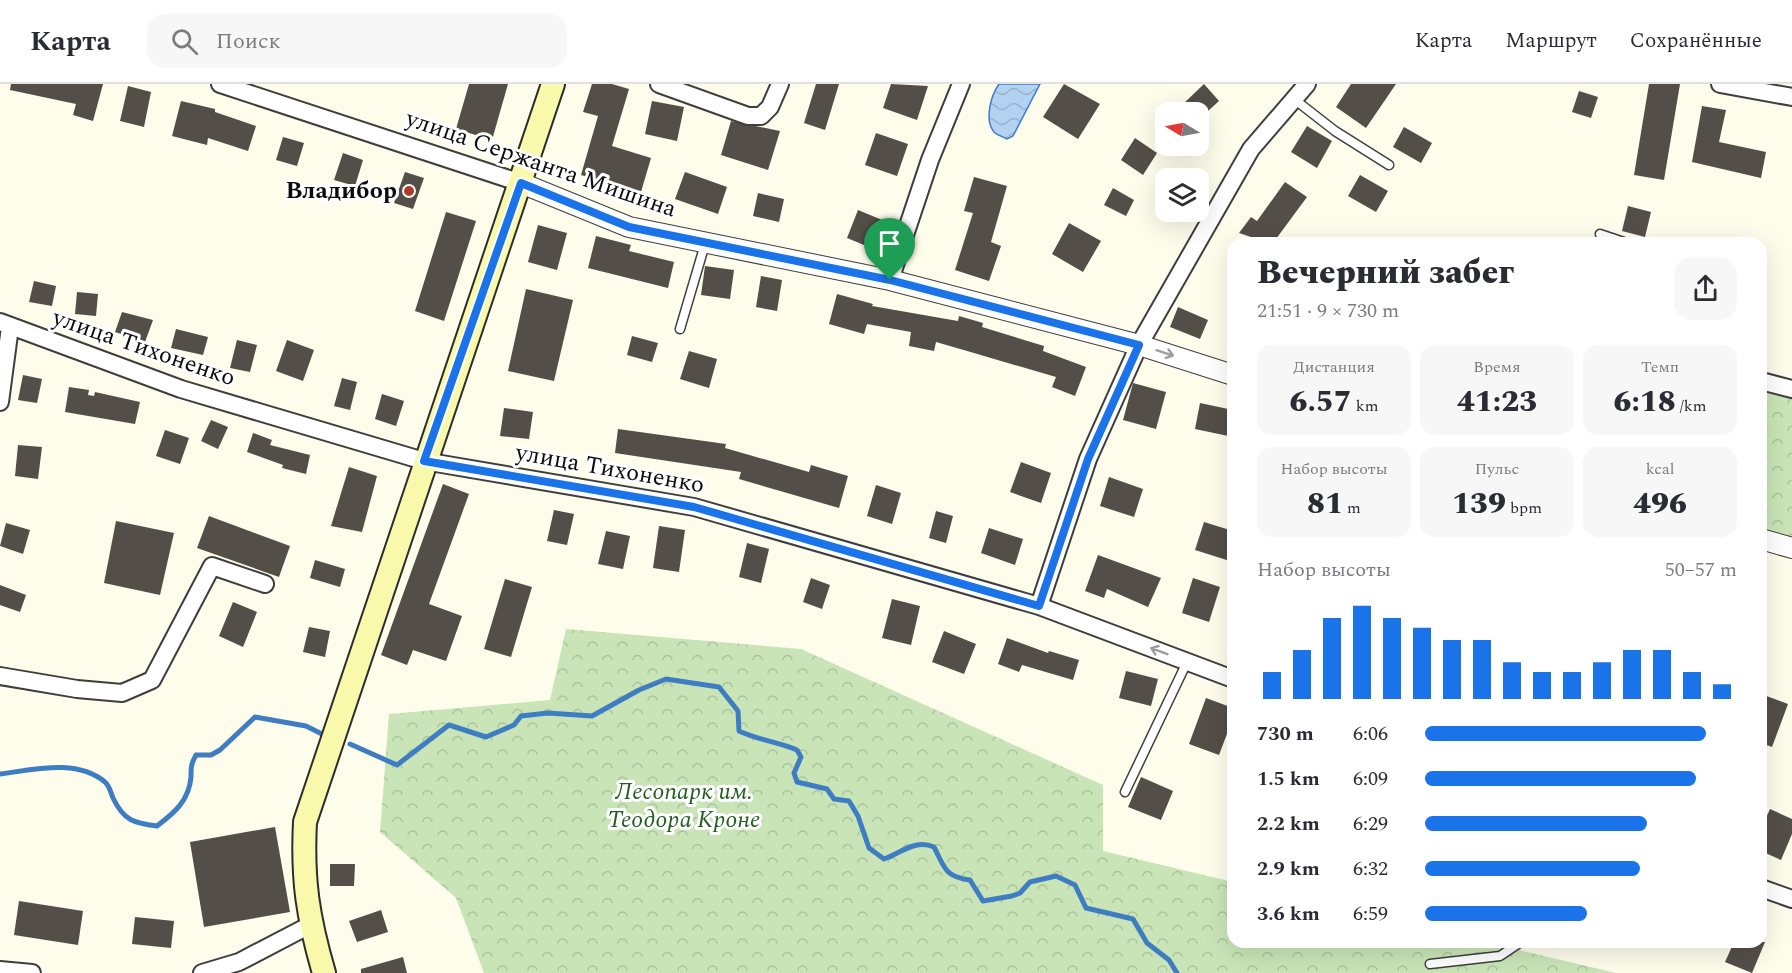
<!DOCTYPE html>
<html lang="ru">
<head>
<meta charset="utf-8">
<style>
	body { margin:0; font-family:Spectral,serif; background:#f7f7f7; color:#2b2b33; height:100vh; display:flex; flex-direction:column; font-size:22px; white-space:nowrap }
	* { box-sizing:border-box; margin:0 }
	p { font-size:20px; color:#7c7c81 }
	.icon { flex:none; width:33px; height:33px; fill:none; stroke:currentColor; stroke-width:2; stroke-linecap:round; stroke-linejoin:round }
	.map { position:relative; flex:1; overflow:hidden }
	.drawer { position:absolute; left:1227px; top:153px; width:540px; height:711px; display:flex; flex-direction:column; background:#fff; border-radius:18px; box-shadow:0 6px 24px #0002 }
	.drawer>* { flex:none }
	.needle { width:39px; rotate:280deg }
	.fabs { position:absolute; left:1155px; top:18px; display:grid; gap:12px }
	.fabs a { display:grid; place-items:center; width:54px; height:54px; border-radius:12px; background:#fff; box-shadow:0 6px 24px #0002; font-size:30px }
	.pin { position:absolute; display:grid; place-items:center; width:51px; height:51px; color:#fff; margin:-62px -26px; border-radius:50% 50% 50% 0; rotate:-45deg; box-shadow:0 0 6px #0007 }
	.pin .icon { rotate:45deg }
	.round { display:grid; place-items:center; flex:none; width:63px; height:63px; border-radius:18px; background:#f7f7f7 }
	.headline { display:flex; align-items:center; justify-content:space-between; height:102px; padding:0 30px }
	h1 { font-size:33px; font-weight:800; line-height:45px }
	.stats { display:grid; grid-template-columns:repeat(3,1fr); gap:9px; height:102px; padding:6px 30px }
	.stats div { display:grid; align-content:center; border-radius:15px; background:#f7f7f7; text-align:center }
	.stats b { font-size:30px; font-weight:800 }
	.stats small { font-size:16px; font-weight:400 }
	.stats p { font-size:16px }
	.chart { height:168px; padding:12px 30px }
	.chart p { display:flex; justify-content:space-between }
	.chart svg { width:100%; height:108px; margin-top:6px; stroke:#1a73e8; stroke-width:6 }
	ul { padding:0 30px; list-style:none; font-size:20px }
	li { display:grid; grid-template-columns:96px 72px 1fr; align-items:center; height:45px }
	li i { height:15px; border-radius:8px; background:#1a73e8 }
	header { display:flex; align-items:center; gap:36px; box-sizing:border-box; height:84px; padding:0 30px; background:#fff; border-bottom:2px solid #e1e1e2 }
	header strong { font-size:28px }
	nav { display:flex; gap:33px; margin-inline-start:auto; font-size:21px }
	.search { width:420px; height:54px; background:#f7f7f7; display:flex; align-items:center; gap:15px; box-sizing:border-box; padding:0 21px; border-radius:18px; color:#7c7c81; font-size:22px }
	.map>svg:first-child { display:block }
	.park { fill:url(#park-crowns) }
	.water { fill:url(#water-waves); stroke:#3f7dc3; stroke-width:1.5 }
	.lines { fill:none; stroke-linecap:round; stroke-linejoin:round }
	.stream { stroke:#3f7dc3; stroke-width:5 }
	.building { fill:#534e48 }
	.service-casing { stroke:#3e3e3e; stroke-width:11 }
	.minor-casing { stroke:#3e3e3e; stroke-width:20 }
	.tertiary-casing { stroke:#3e3e3e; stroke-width:22 }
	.secondary-casing { stroke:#2d2d2d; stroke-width:26 }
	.service { stroke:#fff; stroke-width:8 }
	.minor { stroke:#fff; stroke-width:16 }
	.tertiary { stroke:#fff; stroke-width:20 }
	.secondary { stroke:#f8f9aa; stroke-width:22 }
	.oneway { stroke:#9d9d9d }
	.route-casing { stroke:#fff; stroke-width:12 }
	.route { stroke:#1a73e8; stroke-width:8 }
	.poi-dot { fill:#b1382d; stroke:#fff; stroke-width:2 }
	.labels { text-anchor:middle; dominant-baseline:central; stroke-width:6; stroke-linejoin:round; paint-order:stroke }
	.street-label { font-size:24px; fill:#0b0b0b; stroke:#fff }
	.poi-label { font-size:24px; font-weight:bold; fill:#0b0b0b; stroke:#fff; text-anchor:end }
	.park-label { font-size:24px; font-style:italic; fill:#255e21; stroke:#fff }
</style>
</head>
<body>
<header>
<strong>Карта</strong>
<div class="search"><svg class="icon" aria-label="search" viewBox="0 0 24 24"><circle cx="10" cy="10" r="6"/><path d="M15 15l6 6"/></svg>Поиск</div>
<nav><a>Карта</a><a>Маршрут</a><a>Сохранённые</a></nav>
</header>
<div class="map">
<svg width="1792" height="889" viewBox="0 0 1792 889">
	<defs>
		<pattern id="park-crowns" width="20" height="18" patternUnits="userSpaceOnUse" patternTransform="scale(1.5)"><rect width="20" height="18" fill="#c9e5b7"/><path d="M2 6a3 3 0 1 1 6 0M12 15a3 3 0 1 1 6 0" fill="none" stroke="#abc39c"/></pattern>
		<pattern id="water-waves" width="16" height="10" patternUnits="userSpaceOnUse" patternTransform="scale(1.5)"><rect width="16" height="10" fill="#b3d2f1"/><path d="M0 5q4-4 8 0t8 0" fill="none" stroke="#99b3cd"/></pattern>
	</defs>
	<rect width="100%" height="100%" fill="#fefceb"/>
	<path class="park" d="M 1761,302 L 1792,311 L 1792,454 L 1761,446 Z
		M 566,545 L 801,565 L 1103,701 L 1103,767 L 1233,798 L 1233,858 L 1485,858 L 1616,889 L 484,889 L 456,814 L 380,748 L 389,630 L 550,616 Z"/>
	<path class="water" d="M 999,0 L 1040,0 L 1013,52 L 1007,55 C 1004,53 997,51 994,48 C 984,36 991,11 999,0 Z"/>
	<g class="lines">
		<path class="stream" d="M 350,660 L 397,681 L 449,641 L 486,653 L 514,641 L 521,632 L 548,629 L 592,632 L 639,606 L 666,595 L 719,603 L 738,627 L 739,647 C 758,656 778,658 797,666 L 801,673 L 794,689 L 797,698 L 827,705 L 834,715 L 849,717 L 858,732 L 869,764 L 884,775 C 901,769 915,755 934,763 C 945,784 944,792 970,796 L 983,817 L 1012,812 L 1020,809 L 1030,798 L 1056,792 L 1075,801 L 1086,824 L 1133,835 L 1147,859 L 1169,876 L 1177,889
			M 0,690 C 33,686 76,674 105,698 C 109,701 111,709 113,714 C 124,737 134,739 157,742 C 174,729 189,717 191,693 C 191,683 191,680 196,671 L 211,671 L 220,666 L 255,633 L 306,642 L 324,651"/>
	</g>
	<path class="building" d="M 11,0 L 103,0 L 93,37 L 73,31 L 76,20 L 10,6 Z
		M 469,0 L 508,0 L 492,56 L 456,45 Z
		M 592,0 L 612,0 L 629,5 L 612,62 L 651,74 L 641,108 L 581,91 L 598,32 L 583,28 Z
		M 816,0 L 839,0 L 825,46 L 804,39 Z
		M 891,0 L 928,2 L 917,36 L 883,24 Z
		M 1064,0 L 1100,20 L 1078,55 L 1043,33 Z
		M 1204,0 L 1219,17 L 1207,28 L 1189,28 L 1182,21 Z
		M 1351,0 L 1396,0 L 1366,44 L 1336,23 Z
		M 1649,0 L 1680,0 L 1664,96 L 1634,91 Z
		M 128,2 L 151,8 L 144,43 L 120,37 Z
		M 1579,7 L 1598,13 L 1591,34 L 1572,28 Z
		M 181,17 L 215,25 L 215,28 L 256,42 L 248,67 L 208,54 L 207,61 L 172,52 Z
		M 652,17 L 684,23 L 677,57 L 645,50 Z
		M 1702,22 L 1726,26 L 1719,58 L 1766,68 L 1761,94 L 1692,78 Z
		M 731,37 L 780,47 L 768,86 L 721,71 Z
		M 1307,42 L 1332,57 L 1317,84 L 1291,68 Z
		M 1404,43 L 1432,59 L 1421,79 L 1393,63 Z
		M 876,49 L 908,60 L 897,92 L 865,81 Z
		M 283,53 L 304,59 L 297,82 L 276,76 Z
		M 1135,54 L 1157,69 L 1143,91 L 1121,76 Z
		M 343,69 L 363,76 L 355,102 L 334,96 Z
		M 405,88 L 424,94 L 413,125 L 394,119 Z
		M 685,88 L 727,103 L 718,130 L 675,115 Z
		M 1360,91 L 1388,107 L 1376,128 L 1348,112 Z
		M 974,93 L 1007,102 L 991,158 L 1001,162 L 989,197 L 955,186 L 973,129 L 964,127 Z
		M 1285,98 L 1307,113 L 1273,159 L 1256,159 L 1257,155 L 1239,149 L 1251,133 L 1257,137 Z
		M 1113,104 L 1134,116 L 1126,132 L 1104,121 Z
		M 758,109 L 784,115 L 779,138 L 753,132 Z
		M 1628,122 L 1651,128 L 1645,153 L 1622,147 Z
		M 858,126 L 887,138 L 876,166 L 847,154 Z
		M 446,128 L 476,137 L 444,237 L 415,227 Z
		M 1069,139 L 1101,157 L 1083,188 L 1052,170 Z
		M 538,141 L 567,149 L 557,186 L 528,178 Z
		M 596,152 L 631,161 L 629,167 L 674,178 L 668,204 L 588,184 Z
		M 705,182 L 734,186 L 730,215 L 701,211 Z
		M 761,192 L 782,196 L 777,227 L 756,223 Z
		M 34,197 L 56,202 L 52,222 L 29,218 Z
		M 526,205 L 573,216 L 554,297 L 508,287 Z
		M 77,208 L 98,210 L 96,232 L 75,230 Z
		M 837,210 L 873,220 L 872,222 L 958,237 L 959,232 L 983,239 L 982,243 L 1044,262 L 1043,267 L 1086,283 L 1075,312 L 1052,303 L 1056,293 L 974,269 L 936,258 L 934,267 L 909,262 L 911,248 L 867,240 L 864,250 L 829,240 Z
		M 1178,223 L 1208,236 L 1200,255 L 1170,243 Z
		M 122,228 L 153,236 L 145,258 L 115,248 Z
		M 176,245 L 208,253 L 203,271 L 171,264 Z
		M 632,252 L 658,259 L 652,278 L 627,271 Z
		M 237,256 L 257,261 L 250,288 L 230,284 Z
		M 287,256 L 314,266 L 303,297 L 276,287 Z
		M 689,267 L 717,275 L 709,304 L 680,295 Z
		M 23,291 L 42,295 L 37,319 L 18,316 Z
		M 342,294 L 357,298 L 350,326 L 334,322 Z
		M 1133,299 L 1166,308 L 1156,345 L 1123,336 Z
		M 69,303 L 89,306 L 88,311 L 94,312 L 95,308 L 140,318 L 135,340 L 65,328 Z
		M 382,310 L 404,317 L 396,342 L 375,335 Z
		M 1200,319 L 1233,326 L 1233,353 L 1195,345 Z
		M 504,324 L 533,328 L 529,355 L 500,352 Z
		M 211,336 L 228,343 L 218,365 L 201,357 Z
		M 618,345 L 726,360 L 725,364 L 809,388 L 811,381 L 848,392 L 839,424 L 739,395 L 741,388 L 615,369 Z
		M 165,346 L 189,354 L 180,380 L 156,372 Z
		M 253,349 L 272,356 L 270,361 L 310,371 L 306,390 L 282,384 L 283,381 L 247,368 Z
		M 18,361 L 42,363 L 38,395 L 15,392 Z
		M 1021,378 L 1051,389 L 1041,419 L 1010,408 Z
		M 349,383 L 377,392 L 362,448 L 331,442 Z
		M 1109,393 L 1143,405 L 1134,433 L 1100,422 Z
		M 443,400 L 469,410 L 429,520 L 462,532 L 446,577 L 413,566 L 407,581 L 381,571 Z
		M 876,401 L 901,409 L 892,440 L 867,432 Z
		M 554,426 L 574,430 L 567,461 L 547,457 Z
		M 936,427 L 953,432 L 946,459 L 929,454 Z
		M 209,432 L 290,462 L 279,493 L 197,464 Z
		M 116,437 L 174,449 L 160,511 L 104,499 Z
		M 1204,438 L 1233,447 L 1233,478 L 1195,466 Z
		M 6,439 L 30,446 L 23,470 L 0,462 Z
		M 659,442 L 685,446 L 679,488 L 653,484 Z
		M 989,444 L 1023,455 L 1015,481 L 981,469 Z
		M 606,447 L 630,452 L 623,485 L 598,480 Z
		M 747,459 L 769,465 L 761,499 L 739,493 Z
		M 1098,471 L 1161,494 L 1148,523 L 1107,505 L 1104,514 L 1085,507 Z
		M 315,476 L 345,485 L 340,503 L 310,494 Z
		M 811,494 L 830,501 L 822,525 L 803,518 Z
		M 1193,494 L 1220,503 L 1209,538 L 1182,529 Z
		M 505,495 L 532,503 L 511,573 L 484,565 Z
		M 0,501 L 26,511 L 20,528 L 0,521 Z
		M 892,515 L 920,522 L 911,561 L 882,554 Z
		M 233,518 L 257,528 L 243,563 L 219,552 Z
		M 309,543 L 330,547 L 325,573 L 303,568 Z
		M 944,547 L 976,560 L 964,590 L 932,578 Z
		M 1007,554 L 1048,569 L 1049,567 L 1079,576 L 1073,596 L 1022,581 L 1019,588 L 998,580 Z
		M 1126,587 L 1158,595 L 1151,622 L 1119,614 Z
		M 1761,610 L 1788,620 L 1772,663 L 1761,659 Z
		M 1206,614 L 1233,624 L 1233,634 L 1219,671 L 1189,660 Z
		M 1141,693 L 1173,707 L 1161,736 L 1128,723 Z
		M 1770,725 L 1792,735 L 1792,750 L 1781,776 L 1761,767 L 1761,745 Z
		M 275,743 L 290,828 L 204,843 L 190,758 Z
		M 330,780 L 355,780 L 354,802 L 330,802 Z
		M 19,817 L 83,827 L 78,861 L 14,851 Z
		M 381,826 L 388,848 L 357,858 L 349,837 Z
		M 135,833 L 174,837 L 171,864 L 132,860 Z
		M 1734,858 L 1765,858 L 1752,889 L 1725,878 Z
		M 403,873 L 407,889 L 361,889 L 361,885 Z"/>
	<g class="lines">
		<g class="service-casing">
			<path id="service" d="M 1294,15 L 1335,47 L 1389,81
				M 1600,150 L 1627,159
				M 680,245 L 705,160
				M 1125,708 L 1187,578
				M 1430,880 L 1500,872 L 1521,858"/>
		</g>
		<g class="minor-casing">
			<path id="minor" d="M 220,0 L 521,99
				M 659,0 L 748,32 L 761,32 L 770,23 L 780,0
				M 1720,0 L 1792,13
				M 890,196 L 930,76 L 961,0
				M 0,238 L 181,305 L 424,377 L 694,423 L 1039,522 L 1233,595
				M 1761,297 L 1792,305
				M 0,318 L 10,243
				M 1039,522 L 1088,375 L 1139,261 L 1251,65 L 1307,0
				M 0,592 L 77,605 L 122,609 L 152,596 L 212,482 L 265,500
				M 1761,804 L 1792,815
				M 0,886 L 32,889
				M 202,889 L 239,878 L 310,841"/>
		</g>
		<g class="tertiary-casing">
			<path id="tertiary" d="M 521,99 L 629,143 L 890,196 L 1139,261 L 1233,291
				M 1761,455 L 1792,464"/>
		</g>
		<g class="secondary-casing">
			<path id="secondary" d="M 324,889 C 308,834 302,796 305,738 L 553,0"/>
		</g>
		<use href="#service" class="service"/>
		<use href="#minor" class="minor"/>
		<use href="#tertiary" class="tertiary"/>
		<use href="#secondary" class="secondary"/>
	</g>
	<defs><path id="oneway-shaft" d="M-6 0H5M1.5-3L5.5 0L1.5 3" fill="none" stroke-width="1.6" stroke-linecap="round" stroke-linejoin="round" transform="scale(1.5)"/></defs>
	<g class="oneway">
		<use href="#oneway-shaft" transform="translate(1165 269) rotate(18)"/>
		<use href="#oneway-shaft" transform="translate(1159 567) rotate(-159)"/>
	</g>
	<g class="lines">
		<g class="route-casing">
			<path id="route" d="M 521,99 L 629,143 L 890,196 L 1139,261 L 1088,375 L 1039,522 L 694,423 L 424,377 Z"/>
		</g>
		<use href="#route" class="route"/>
	</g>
	<circle class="poi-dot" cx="409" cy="107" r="6"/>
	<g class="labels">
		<g class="street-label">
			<text transform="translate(541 80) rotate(19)">улица Сержанта Мишина</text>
			<text transform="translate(144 264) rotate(19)">улица Тихоненко</text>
			<text transform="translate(610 385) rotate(10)">улица Тихоненко</text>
		</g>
		<g class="poi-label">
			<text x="397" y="107">Владибор</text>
		</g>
		<g class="park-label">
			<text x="684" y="708">Лесопарк им.<tspan x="684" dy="28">Теодора Кроне</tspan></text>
		</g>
	</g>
</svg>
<div class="fabs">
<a><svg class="needle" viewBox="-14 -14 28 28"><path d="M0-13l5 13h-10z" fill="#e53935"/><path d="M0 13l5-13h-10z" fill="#7c7c81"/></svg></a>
<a><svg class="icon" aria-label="layers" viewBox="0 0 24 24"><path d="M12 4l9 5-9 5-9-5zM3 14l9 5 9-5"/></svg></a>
</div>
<div class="pin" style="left:890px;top:196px;background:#1e9e55"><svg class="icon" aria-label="arrive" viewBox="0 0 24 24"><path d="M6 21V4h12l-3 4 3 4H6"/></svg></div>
<section class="drawer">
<div class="headline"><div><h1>Вечерний забег</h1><p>21:51 · 9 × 730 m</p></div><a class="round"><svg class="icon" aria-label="share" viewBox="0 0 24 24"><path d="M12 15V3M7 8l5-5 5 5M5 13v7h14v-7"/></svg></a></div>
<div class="stats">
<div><p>Дистанция</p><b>6.57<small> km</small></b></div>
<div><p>Время</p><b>41:23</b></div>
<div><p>Темп</p><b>6:18<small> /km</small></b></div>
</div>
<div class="stats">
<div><p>Набор высоты</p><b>81<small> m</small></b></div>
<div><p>Пульс</p><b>139<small> bpm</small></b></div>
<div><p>kcal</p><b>496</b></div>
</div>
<div class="chart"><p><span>Набор высоты</span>50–57 m</p>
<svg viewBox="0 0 160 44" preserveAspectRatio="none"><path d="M5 44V33M15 44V24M25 44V11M35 44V6M45 44V11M55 44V15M65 44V20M75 44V20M85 44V29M95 44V33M105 44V33M115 44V29M125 44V24M135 44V24M145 44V33M155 44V38"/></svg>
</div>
<ul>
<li><b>730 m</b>6:06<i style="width:90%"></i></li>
<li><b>1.5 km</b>6:09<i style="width:87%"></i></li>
<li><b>2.2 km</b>6:29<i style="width:71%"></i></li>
<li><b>2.9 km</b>6:32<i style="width:69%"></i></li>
<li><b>3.6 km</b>6:59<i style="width:52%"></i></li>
</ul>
</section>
</div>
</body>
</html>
